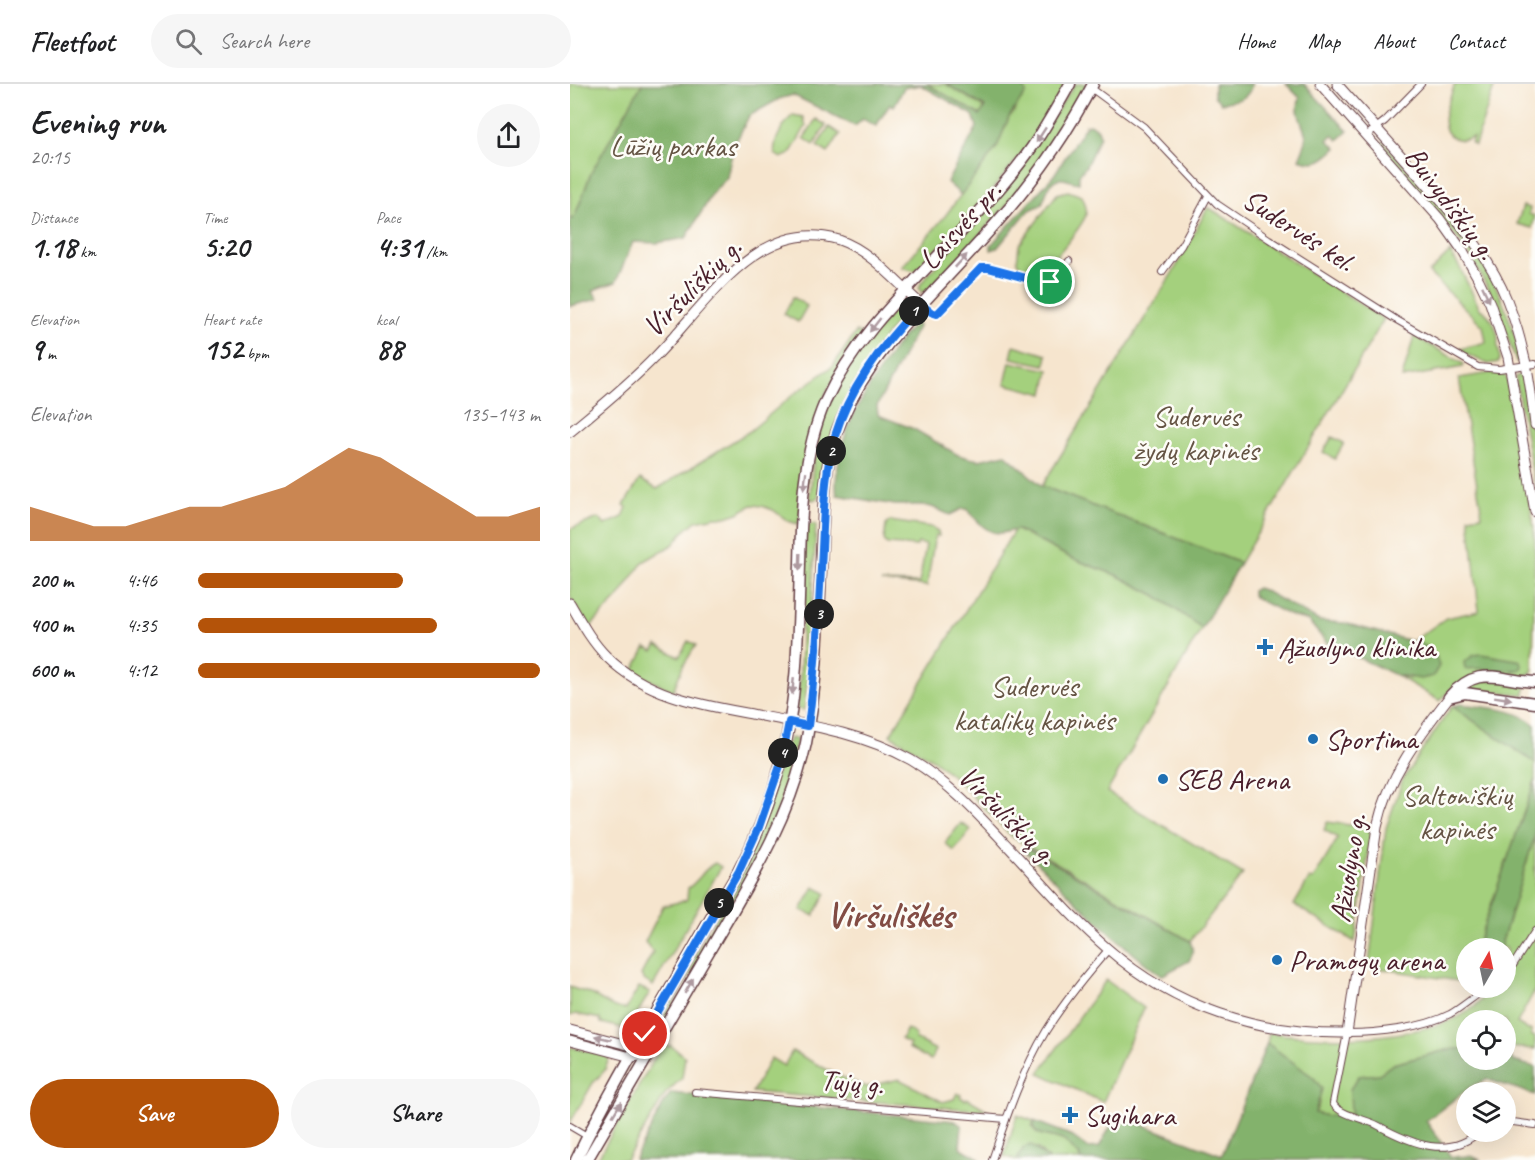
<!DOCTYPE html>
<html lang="en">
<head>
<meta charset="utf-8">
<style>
	body { margin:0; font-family:Caveat,sans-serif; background:#f6f6f6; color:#202124; height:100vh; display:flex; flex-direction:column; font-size:22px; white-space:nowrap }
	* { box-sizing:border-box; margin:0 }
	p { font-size:20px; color:#757577 }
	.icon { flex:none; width:33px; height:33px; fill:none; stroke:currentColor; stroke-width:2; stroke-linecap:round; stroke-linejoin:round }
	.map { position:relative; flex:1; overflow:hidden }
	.details { display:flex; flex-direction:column; background:#fff; width:570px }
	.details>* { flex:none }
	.needle { width:39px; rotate:9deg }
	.fabs { position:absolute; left:886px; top:854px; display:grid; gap:12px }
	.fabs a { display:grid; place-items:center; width:60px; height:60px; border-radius:50%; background:#fff; box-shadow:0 6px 24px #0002; font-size:30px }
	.pin { position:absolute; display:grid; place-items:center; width:51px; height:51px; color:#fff; margin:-26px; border:3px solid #fff; border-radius:50%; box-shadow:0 2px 6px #0007 }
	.km { position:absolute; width:30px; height:30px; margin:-15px; border-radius:50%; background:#222; color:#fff; font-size:16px; line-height:30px; text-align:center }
	.round { display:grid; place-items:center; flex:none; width:63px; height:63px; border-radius:32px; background:#f6f6f6 }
	.summary { display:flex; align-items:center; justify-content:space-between; height:102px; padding:0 30px }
	h1 { font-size:33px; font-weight:700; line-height:45px }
	.figures { display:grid; grid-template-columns:repeat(3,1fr); gap:9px; height:102px; padding:6px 30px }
	.figures div { display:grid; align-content:center }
	.figures b { font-size:30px; font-weight:700 }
	.figures small { font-size:16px; font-weight:400 }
	.figures p { font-size:16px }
	.chart { height:168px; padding:12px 30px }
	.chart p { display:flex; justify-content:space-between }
	.chart svg { width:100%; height:108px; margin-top:6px; fill:#b45309; opacity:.7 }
	.action { display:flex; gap:12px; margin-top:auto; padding:12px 30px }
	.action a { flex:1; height:69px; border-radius:36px; background:#b45309; color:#fff; font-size:24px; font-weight:700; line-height:69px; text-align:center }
	.action a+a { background:#f6f6f6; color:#202124 }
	ul { padding:0 30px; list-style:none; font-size:20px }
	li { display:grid; grid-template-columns:96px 72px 1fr; align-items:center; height:45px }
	li i { height:15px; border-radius:8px; background:#b45309 }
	header { display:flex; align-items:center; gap:36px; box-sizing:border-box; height:84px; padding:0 30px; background:#fff; border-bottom:2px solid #e0e0e0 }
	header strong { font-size:28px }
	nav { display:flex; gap:33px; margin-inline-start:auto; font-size:21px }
	.search { width:420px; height:54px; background:#f6f6f6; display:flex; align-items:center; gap:15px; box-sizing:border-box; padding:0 21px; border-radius:33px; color:#757577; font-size:22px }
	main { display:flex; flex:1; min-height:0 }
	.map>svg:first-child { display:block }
	.green { fill:#a4d07d; stroke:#777854; stroke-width:1.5; fill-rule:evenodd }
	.forest { fill:#83b26c; stroke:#66684c; stroke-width:1.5 }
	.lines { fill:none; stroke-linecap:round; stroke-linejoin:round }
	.street-casing { stroke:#643d43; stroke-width:8 }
	.secondary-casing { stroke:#643d43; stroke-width:11 }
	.primary-casing { stroke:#643d43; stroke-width:13 }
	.street { stroke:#fff; stroke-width:6 }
	.secondary { stroke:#fff; stroke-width:9 }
	.primary { stroke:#fff; stroke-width:10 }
	.oneway { fill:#ae9aa0 }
	.route-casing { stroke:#fff; stroke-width:12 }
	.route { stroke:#1a73e8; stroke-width:8 }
	.poi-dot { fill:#1f6fb2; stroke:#fdfcf7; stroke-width:2 }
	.labels { text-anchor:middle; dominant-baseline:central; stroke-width:5; stroke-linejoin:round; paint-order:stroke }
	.park-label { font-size:30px; fill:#655444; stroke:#fdfcf7 }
	.street-label { font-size:30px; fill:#4a1f2b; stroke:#fdfcf7 }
	.poi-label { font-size:30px; fill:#4a1f2b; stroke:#fdfcf7; text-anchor:start }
	.district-label { font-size:36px; font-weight:bold; fill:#824c44; stroke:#fdfcf7 }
</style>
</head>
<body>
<header>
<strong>Fleetfoot</strong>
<div class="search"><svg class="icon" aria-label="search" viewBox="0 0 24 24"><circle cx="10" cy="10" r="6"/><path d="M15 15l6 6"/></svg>Search here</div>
<nav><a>Home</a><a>Map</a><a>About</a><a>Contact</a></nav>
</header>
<main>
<section class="details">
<div class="summary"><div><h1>Evening run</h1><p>20:15</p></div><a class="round"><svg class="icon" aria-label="share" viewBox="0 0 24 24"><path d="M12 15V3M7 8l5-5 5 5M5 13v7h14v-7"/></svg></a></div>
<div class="figures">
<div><p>Distance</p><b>1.18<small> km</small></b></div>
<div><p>Time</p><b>5:20</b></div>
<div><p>Pace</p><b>4:31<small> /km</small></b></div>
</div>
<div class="figures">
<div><p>Elevation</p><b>9<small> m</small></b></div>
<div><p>Heart rate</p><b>152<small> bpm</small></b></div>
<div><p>kcal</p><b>88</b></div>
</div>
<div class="chart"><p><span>Elevation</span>135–143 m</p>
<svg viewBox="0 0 160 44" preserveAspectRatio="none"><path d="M0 44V30L10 34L20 38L30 38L40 34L50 30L60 30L70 26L80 22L90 14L100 6L110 10L120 18L130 26L140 34L150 34L160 30V44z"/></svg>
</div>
<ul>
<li><b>200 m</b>4:46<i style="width:60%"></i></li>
<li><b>400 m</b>4:35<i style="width:70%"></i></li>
<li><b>600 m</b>4:12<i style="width:100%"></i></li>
</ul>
<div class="action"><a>Save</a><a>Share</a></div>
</section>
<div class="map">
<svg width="965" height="1076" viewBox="0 0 965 1076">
	<rect width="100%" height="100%" fill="#fdfcf7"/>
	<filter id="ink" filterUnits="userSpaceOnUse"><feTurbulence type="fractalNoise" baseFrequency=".0167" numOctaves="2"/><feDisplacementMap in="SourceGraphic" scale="12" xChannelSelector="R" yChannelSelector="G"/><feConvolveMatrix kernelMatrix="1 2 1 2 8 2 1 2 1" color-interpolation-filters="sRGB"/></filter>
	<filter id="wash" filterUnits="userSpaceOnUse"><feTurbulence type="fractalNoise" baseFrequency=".008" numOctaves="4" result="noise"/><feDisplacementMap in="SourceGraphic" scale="24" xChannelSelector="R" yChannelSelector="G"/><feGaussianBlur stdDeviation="1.35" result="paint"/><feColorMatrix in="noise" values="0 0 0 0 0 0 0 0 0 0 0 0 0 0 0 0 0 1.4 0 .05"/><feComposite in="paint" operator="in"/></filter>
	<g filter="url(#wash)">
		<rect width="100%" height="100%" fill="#f6e5ce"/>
		<path class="green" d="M 0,0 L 72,0 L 21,89 L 5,132 L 0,136 Z
			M 357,0 L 376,0 L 415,24 L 411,32 Z
			M 452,0 L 496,0 L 461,59 L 394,139 L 345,187 L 332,183 L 375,132 L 427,63 L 439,33 L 444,28 L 455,4 Z
			M 505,0 L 517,0 L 489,54 L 450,107 L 357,207 L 351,208 L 349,205 L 351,199 L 436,103 Z
			M 885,0 L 925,0 L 905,61 L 901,59 L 903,53 C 896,56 890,57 884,54 C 864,44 880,15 885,0 Z
			M 223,31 L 233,33 L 236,42 L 220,70 L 211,74 L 205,70 C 202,58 214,39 223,31 Z
			M 246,35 L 256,41 L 244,61 L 234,54 Z
			M 259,43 L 270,50 L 258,69 L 247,62 Z
			M 814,58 C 851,101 896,143 922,195 C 936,221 944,248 952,277 L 950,278 L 946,277 L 926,219 L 897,166 L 810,61 Z
			M 498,107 L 512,112 C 515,118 517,124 516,131 C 512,142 478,185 468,189 L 455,187 L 447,178 L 449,161 L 487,110 Z
			M 953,122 L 960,124 L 959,130 L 965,132 L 962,144 L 947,140 Z
			M 638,123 L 814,235 L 670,479 L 472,402 L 606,183 Z
			M 880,168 L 889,182 L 910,225 C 919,229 927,243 928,254 C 928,257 927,260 928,263 C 929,269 931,272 929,278 L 918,280 L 887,266 L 916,258 L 913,242 L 859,189 Z
			M 223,213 L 237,222 L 228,238 L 214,230 Z
			M 331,217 L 336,217 L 338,220 L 338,223 C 287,287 261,332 248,414 L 242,416 L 240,412 C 243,386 244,358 253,334 C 269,290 301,252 331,217 Z
			M 286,248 L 293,250 L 256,308 L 228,440 L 218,437 L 203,426 L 192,422 L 182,421 L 168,429 L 156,433 L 145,433 L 126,437 L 112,449 L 104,460 L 73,478 L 48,514 L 19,544 L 0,513 L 0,445 L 29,434 L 35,441 L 53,433 L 57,423 L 54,421 L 70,395 L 87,405 L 180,347 L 224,310 L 263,282 Z
			M 844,252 L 894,280 L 893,283 L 832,294 Z
			M 444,261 L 477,271 L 475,281 L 441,274 Z
			M 440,278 L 479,286 L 474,310 L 435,300 Z
			M 926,288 L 932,289 L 937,294 L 963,436 L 965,457 L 963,584 L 962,588 L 954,593 L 925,589 L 884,602 L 870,617 L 826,591 L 839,595 L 861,565 L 843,557 L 876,534 L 909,527 L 899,433 L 912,431 L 889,294 ZM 947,576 L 945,587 L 912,583 L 895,585 Z
			M 949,291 L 953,292 L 955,298 L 965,368 L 965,402 L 945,293 Z
			M 762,353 L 774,359 L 765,375 L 753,368 Z
			M 320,437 L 361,443 L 368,447 L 369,452 L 365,451 L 357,502 L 311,498 L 349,499 L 356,461 L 348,459 L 347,462 L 317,460 L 314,456 L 316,441 Z
			M 235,440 L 246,440 L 239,585 L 234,626 L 227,625 L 230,592 Z
			M 445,445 L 501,474 L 546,491 L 583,510 L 632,544 L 537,708 L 673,790 L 620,857 L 442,753 L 385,694 L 363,676 L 320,651 Z
			M 118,557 L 126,561 L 113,582 L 103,607 L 63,588 L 76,563 L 83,567 L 87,561 L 109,573 Z
			M 915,594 L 955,600 L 955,611 L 897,604 L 896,600 Z
			M 882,622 L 965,679 L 965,697 L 906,864 L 897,864 L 897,889 L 894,898 L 801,883 L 799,879 L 816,744 L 833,695 Z
			M 220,654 L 227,655 L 209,726 L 195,761 L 85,952 L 79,950 L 164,803 Z
			M 757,738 L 802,744 L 785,858 L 724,821 L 739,795 L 743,796 L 768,754 L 754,746 Z
			M 391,739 L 401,746 L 384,767 L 375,759 Z
			M 965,751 L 965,906 L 947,939 L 958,946 L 961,946 L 961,951 L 965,953 L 965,965 L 936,963 L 936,936 L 897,936 L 897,964 L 877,966 L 823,980 L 809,990 L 789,992 L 781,1031 L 757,1032 L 745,1029 L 750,1017 L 744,994 L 697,959 L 699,949 C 750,955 797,957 847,946 C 866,942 886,937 903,924 C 910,919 915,911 920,903 L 936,903 L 936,864 L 930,864 Z
			M 145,779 L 151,783 L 83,902 L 74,896 L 71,891 L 83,868 L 75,858 L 93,822 L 117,816 L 118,804 C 130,796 133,785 145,779 Z
			M 244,803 L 256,809 L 244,832 L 231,826 Z
			M 536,896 L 574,924 L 533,1018 L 469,989 Z
			M 0,903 C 7,906 13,907 19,909 C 32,915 42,925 56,925 L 69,903 L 80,908 L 60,942 L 56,945 L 31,939 L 30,935 L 6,930 L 0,932 Z
			M 337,945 L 346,951 L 345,955 L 366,966 L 361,976 L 338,964 L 340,960 L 331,955 Z
			M 93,959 L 99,963 L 100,961 L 115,973 L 112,994 L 96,1009 L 56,1076 L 27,1076 Z
			M 0,963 L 35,971 L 39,974 L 35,986 L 23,999 L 0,1039 Z
			M 222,967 L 269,992 L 297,1003 L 329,995 L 373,1018 L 384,1015 L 387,1009 L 391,1011 L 390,1013 L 396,1016 L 397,1014 L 419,1027 L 182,1008 L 201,974 L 214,982 Z
			M 447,1031 L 464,1037 L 462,1043 C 469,1054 482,1051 492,1056 C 500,1059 503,1068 510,1072 L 510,1076 L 479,1076 L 468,1065 L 454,1063 L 447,1076 L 434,1072 Z"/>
		<path class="forest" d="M 72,0 L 357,0 L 410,31 L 415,23 L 376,0 L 452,0 L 456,9 L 439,33 L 427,63 L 391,111 L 377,98 L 407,43 L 403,31 L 351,1 L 334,4 L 324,22 L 320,20 L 306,42 L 293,35 L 285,42 L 223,11 L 209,15 L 179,32 L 163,64 L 157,94 L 144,107 L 116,154 L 87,159 L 63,158 L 46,198 C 37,202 32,201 23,207 L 28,215 L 0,222 L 0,136 L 5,132 L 21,89 Z
			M 644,0 L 682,0 C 678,17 666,16 651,19 L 644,12 Z
			M 716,0 L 734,0 L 778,47 L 768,56 L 763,51 L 758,56 L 767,64 C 753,76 749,82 729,75 C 732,68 737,58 736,52 C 733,40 724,27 730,14 Z
			M 519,40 L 528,45 L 530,52 L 516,82 L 509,91 L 509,99 C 503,99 494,93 488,95 C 477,98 476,114 471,121 L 458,127 L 427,164 L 421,166 L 421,161 L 484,91 L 516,41 Z
			M 347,239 L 348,243 L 307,322 L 308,331 L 344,345 L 388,371 L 399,374 L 409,376 L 435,370 L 472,402 L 670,479 L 632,544 L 585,511 L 546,491 L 501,474 L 448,446 C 442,446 435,449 429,449 C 415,449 405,434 397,425 L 392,425 L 380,431 L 362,423 L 352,421 L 325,421 L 267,411 C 263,394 273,355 280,339 C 289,318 330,249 347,239 Z
			M 687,504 L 693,506 L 749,537 L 774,539 L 852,560 L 866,572 L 869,582 L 863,592 L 851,595 L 826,591 L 758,560 L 738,537 L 721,532 L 685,514 L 682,510 L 682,507 Z
			M 911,570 L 947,576 L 951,577 L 952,581 L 951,585 C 938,590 912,582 895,585 L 894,578 L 904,571 Z
			M 891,620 C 916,624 946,623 965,641 L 965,679 L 882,622 Z
			M 965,697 L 965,751 L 930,864 L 906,864 Z
			M 456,763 L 620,857 C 623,865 624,870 619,877 L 593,891 L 589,890 C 540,853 498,809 454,766 Z
			M 697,959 L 744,994 L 752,1005 L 745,1029 L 757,1032 L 781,1031 L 780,1005 L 789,992 L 809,990 L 823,980 L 877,966 L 897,964 L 897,975 L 936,975 L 936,963 L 943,977 L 965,983 L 965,1011 L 917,995 L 902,1002 L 856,1037 L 881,1073 L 900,1072 L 911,1076 L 510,1076 L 510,1072 C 503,1068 502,1063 496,1058 C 488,1050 459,1056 464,1037 L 500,1051 L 518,1064 L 529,1063 L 547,1031 L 652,1071 Z
			M 101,1009 L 385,1037 L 392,1042 L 390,1062 C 396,1069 405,1069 410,1076 L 64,1076 L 95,1017 Z
			M 461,1061 L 479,1076 L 447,1076 L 454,1063 Z"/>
	</g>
	<g filter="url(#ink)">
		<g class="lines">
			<g class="street-casing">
				<path id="street" d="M 521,4 L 574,43 L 647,120 L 699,155 L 825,235 L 908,283 L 929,285 L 965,280
					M 797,51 L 815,37 L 851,0
					M 592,188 L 611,162 L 638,112
					M 351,220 L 361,228 L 367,230 L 411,185 L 418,184 L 475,198 L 484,196 L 499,177
					M 936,892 L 965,847
					M 125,1008 L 436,1035
					M 936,1037 L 965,1041
					M 0,1042 L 17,1052
					M 910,1047 C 879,1076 842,1060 807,1041 C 795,1035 767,1030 763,1019 L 777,949 C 808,949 853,944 880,930 C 894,922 906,910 920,903
					M 422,1076 C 437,1032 452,987 476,947 C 494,918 516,891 538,866"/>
			</g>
			<g class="secondary-casing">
				<path id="secondary" d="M 750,0 L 870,135 L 892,166 L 909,196 L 920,219 L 938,273 L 965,428
					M 767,0 C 795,31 822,62 850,93 C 883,130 918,169 937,216 C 954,259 960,295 965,341
					M 0,348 C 29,324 59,300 85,273 C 133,225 188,130 269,156 C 301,167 326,198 351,220
					M 0,519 C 11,538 21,557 37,573 C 74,610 126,620 176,629 C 232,640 291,648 341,676 C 382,700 415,738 447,772 C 477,804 505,837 538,865 C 605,924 689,950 777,949 L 807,743 C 818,693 848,653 879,613
					M 0,946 L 73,965 L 79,971
					M 0,957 L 61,973 L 79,971"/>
			</g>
			<g class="primary-casing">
				<path id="primary" d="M 879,613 C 908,580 927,596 965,598
					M 879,613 L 895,609 L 965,619
					M 6,1076 C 45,995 93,919 137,841 C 147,823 158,806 168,788 C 187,753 202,714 212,675 C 228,612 228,544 230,480 C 231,426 233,369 255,318 C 288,247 348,195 400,138 C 421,115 444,89 462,63 C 476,43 488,21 500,0
					M 17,1076 C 58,1005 100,935 141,864 C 179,799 220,734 236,659 C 249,593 249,524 252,458 C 254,418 254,374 271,337 C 304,260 367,207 421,145 C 462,100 495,54 523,0"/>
			</g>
			<use href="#street" class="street"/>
			<use href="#secondary" class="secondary"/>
			<use href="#primary" class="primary"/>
		</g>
		<defs><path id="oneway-solid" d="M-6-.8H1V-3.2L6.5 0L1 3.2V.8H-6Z" transform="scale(1.5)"/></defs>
		<g class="oneway">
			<use href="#oneway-solid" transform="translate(471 51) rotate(123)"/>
			<use href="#oneway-solid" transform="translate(391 177) rotate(-47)"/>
			<use href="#oneway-solid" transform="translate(916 210) rotate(65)"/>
			<use href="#oneway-solid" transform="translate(305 241) rotate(128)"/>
			<use href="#oneway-solid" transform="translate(235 397) rotate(97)"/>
			<use href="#oneway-solid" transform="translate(230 478) rotate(92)"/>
			<use href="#oneway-solid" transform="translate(223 602) rotate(95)"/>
			<use href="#oneway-solid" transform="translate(933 614) rotate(9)"/>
			<use href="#oneway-solid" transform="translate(119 902) rotate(-60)"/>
			<use href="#oneway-solid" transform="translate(33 954) rotate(-167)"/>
			<use href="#oneway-solid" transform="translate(47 1025) rotate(-59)"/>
		</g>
	</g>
	<g class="lines" filter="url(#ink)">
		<g class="route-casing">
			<path id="route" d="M 75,950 L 169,787 L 189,743 L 211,679 L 219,638 L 238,642 C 246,583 249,524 252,465 C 254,428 254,388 265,352 C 280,302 315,257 351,220 L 361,228 L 367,230 L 411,184 L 418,184 L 470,198 L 480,198"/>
		</g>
		<use href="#route" class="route"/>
	</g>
	<g class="poi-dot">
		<path d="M692 554h6v6h6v6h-6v6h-6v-6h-6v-6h6z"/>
		<circle cx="743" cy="655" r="6"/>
		<circle cx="593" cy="695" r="6"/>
		<circle cx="707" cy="876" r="6"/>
		<path d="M497 1022h6v6h6v6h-6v6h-6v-6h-6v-6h6z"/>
	</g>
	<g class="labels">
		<g class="park-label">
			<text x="103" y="62">Lūžių parkas</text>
			<text x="626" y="332">Sudervės<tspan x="626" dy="34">žydų kapinės</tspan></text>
			<text x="464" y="602">Sudervės<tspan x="464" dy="34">katalikų kapinės</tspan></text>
			<text x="887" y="711">Saltoniškių<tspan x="887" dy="34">kapinės</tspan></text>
		</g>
		<g class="street-label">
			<text transform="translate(881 119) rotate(53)">Buivydiškių g.</text>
			<text transform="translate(390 141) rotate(-48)">Laisvės pr.</text>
			<text transform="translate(729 146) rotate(33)">Sudervės kel.</text>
			<text transform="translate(122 203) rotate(-45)">Viršuliškių g.</text>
			<text transform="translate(438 731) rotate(45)">Viršuliškių g.</text>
			<text transform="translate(778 784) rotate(-81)">Ąžuolyno g.</text>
			<text transform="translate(282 998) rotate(5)">Tujų g.</text>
		</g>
		<g class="poi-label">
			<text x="708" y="563">Ąžuolyno klinika</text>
			<text x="755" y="655">Sportima</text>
			<text x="605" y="695">SEB Arena</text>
			<text x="719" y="876">Pramogų arena</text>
			<text x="514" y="1031">Sugihara</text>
		</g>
		<g class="district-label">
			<text x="320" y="831">Viršuliškės</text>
		</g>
	</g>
</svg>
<div class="fabs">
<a><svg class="needle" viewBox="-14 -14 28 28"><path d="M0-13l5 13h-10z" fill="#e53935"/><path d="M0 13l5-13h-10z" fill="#757577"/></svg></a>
<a><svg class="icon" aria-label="locate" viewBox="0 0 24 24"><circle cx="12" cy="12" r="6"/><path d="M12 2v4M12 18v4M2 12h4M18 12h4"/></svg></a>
<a><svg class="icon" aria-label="layers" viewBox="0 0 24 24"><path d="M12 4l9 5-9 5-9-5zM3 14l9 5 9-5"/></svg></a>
</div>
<div class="pin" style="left:480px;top:198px;background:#1e9e55"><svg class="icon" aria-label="arrive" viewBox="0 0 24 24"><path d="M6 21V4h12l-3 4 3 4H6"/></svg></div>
<div class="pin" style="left:75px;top:950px;background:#d93025"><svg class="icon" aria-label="check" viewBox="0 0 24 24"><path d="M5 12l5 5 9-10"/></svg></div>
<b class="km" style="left:344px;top:227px">1</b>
<b class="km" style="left:261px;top:367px">2</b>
<b class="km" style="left:249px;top:530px">3</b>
<b class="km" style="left:213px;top:669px">4</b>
<b class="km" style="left:149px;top:819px">5</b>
</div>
</main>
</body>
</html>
